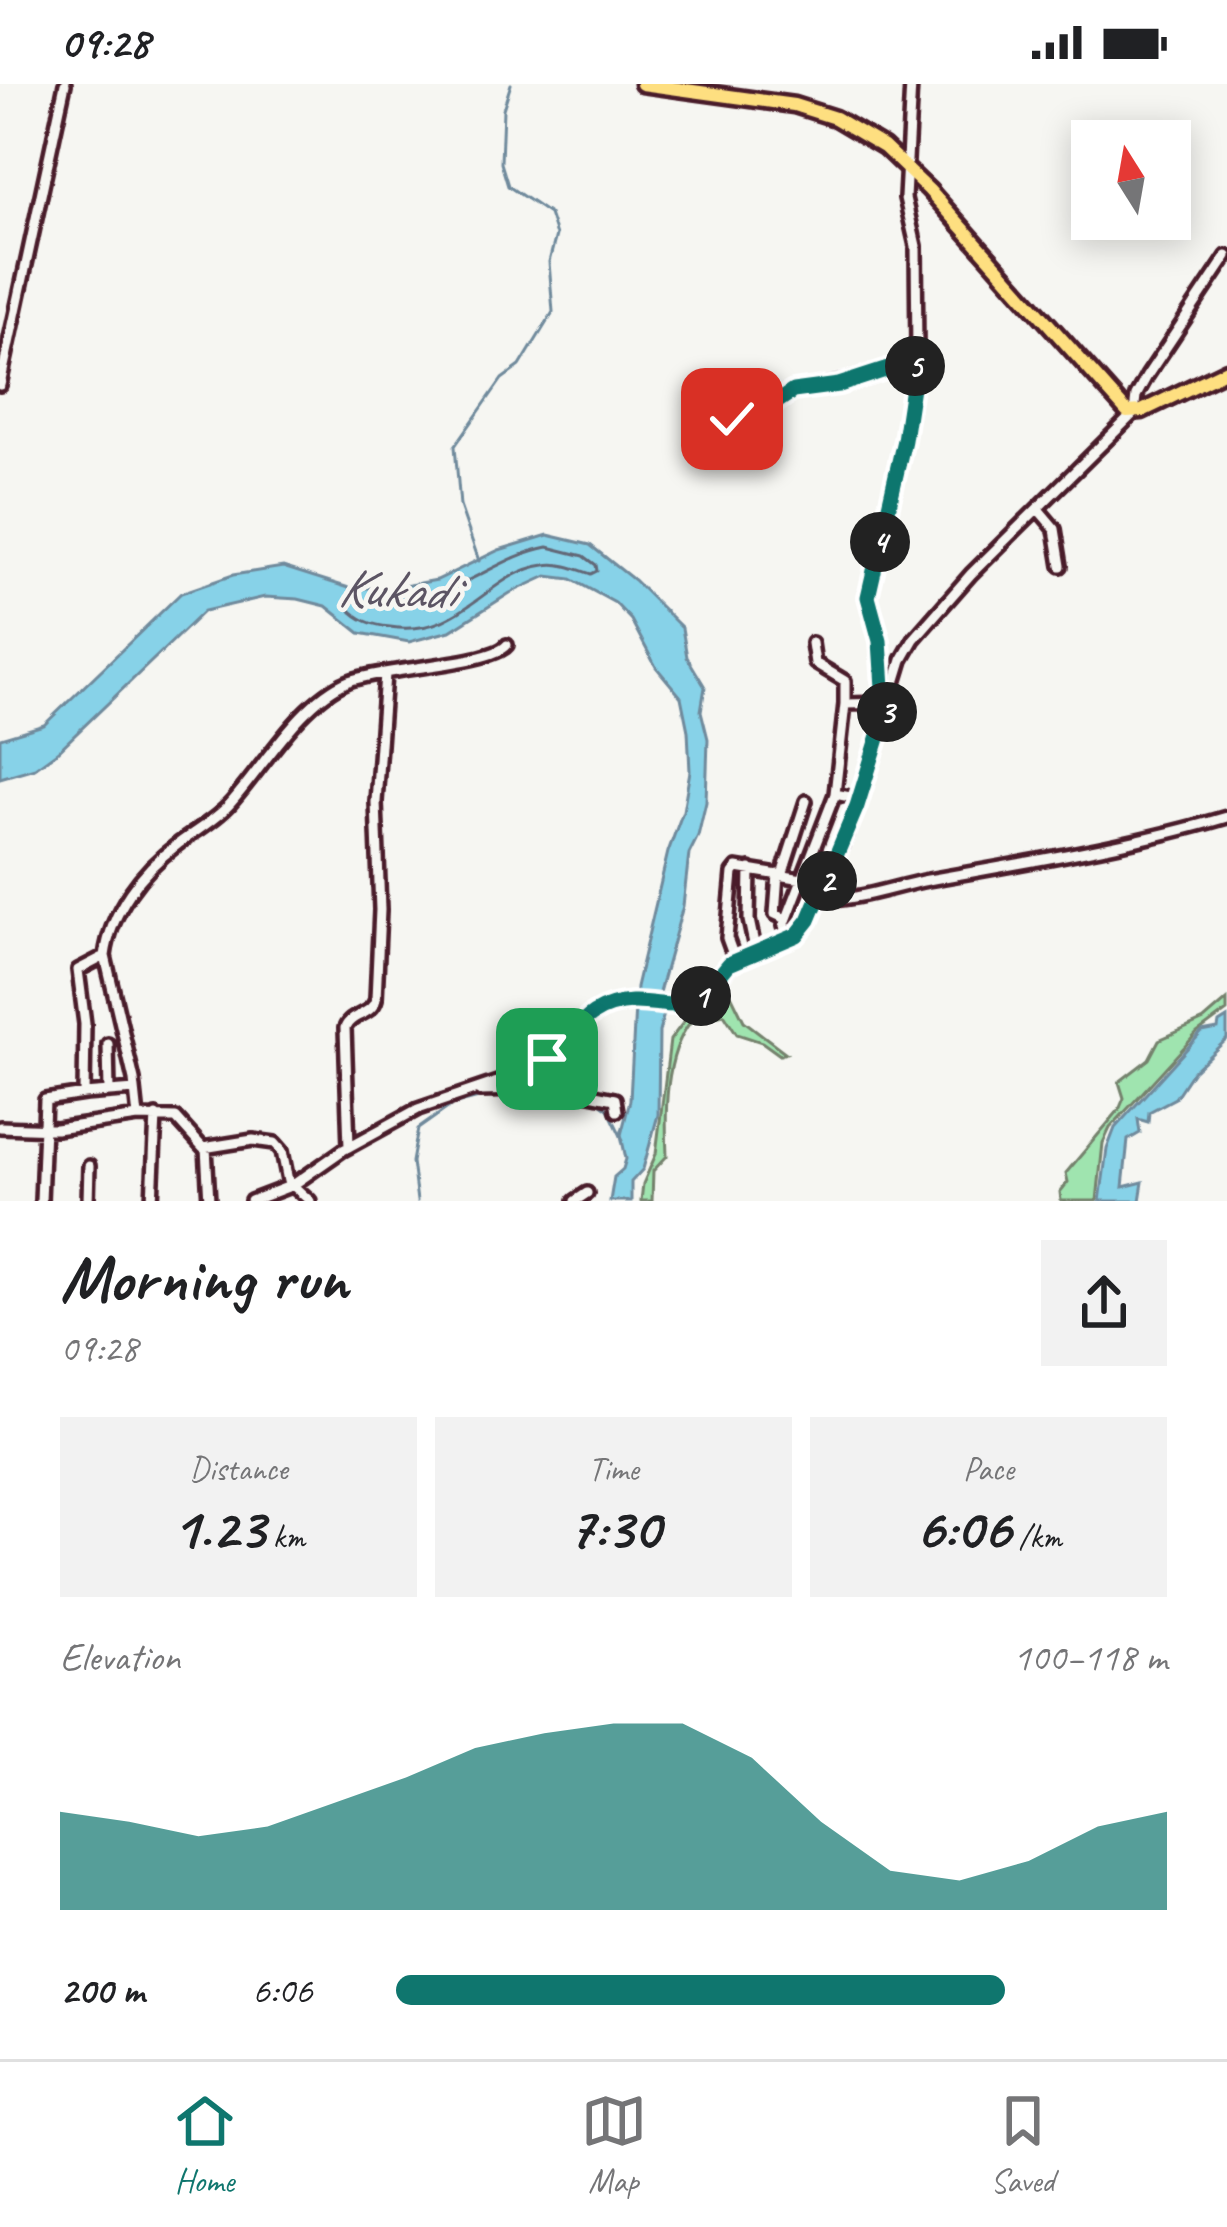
<!DOCTYPE html>
<html lang="en">
<head>
<meta charset="utf-8">
<style>
	body { margin:0; font-family:Caveat,sans-serif; background:#f2f2f2; color:#202124; height:100vh; display:flex; flex-direction:column; font-size:45px; white-space:nowrap }
	* { box-sizing:border-box; margin:0 }
	p { font-size:39px; color:#757577 }
	.icon { flex:none; width:66px; height:66px; fill:none; stroke:currentColor; stroke-width:2; stroke-linecap:round; stroke-linejoin:round }
	.map { position:relative; height:1117px; overflow:hidden }
	.details { display:flex; flex-direction:column; background:#fff; flex:1 }
	.details>* { flex:none }
	.needle { width:78px; rotate:349deg }
	.controls { position:absolute; left:1071px; top:36px; display:grid; gap:24px }
	.controls a { display:grid; place-items:center; width:120px; height:120px; border-radius:0px; background:#fff; box-shadow:0 6px 30px #0003; font-size:60px }
	.pin { position:absolute; display:grid; place-items:center; width:102px; height:102px; color:#fff; margin:-51px; border-radius:24px; box-shadow:0 6px 18px #0006 }
	.km { position:absolute; width:60px; height:60px; margin:-30px; border-radius:50%; background:#222; color:#fff; font-size:33px; line-height:60px; text-align:center }
	.round { display:grid; place-items:center; flex:none; width:126px; height:126px; border-radius:0px; background:#f2f2f2 }
	.head { display:flex; align-items:center; justify-content:space-between; height:204px; padding:0 60px }
	h1 { font-size:66px; font-weight:600; line-height:90px }
	.stats { display:grid; grid-template-columns:repeat(3,1fr); gap:18px; height:204px; padding:12px 60px }
	.stats div { display:grid; align-content:center; border-radius:0px; background:#f2f2f2; text-align:center }
	.stats b { font-size:60px; font-weight:600 }
	.stats small { font-size:33px; font-weight:400 }
	.stats p { font-size:33px }
	.chart { height:336px; padding:24px 60px }
	.chart p { display:flex; justify-content:space-between }
	.chart svg { width:100%; height:216px; margin-top:12px; fill:#0f766e; opacity:.7 }
	ul { padding:0 60px; list-style:none; font-size:39px }
	li { display:grid; grid-template-columns:192px 144px 1fr; align-items:center; height:90px }
	li i { height:30px; border-radius:15px; background:#0f766e }
	.status { display:flex; justify-content:space-between; align-items:center; height:84px; padding:0 60px; background:#fff; direction:ltr }
	.status svg { height:33px; fill:currentColor }
	.dock { display:flex; justify-content:space-around; align-items:center; height:168px; border-top:3px solid #e0e0e0; background:#fff; font-size:33px; color:#757577 }
	.dock a { display:grid; justify-items:center; gap:6px }
	.dock .on { color:#0f766e }
	.map>svg:first-child { display:block }
	.green { fill:#9fe4af; stroke:#74826d; stroke-width:3 }
	.water { fill:#87d2e8; stroke:#6f8a9c; stroke-width:3 }
	.lines { fill:none; stroke-linecap:round; stroke-linejoin:round }
	.shore { stroke:#626777; stroke-width:3 }
	.stream { stroke:#6f8a9c; stroke-width:3 }
	.minor-casing { stroke:#4a1f2b; stroke-width:18 }
	.major-casing { stroke:#4a1f2b; stroke-width:21 }
	.minor { stroke:#f6f6f2; stroke-width:9 }
	.major { stroke:#fedf80; stroke-width:12 }
	.route-casing { stroke:#fff; stroke-width:24 }
	.route { stroke:#0f766e; stroke-width:15 }
	.labels { text-anchor:middle; dominant-baseline:central; stroke-width:9; stroke-linejoin:round; paint-order:stroke }
	.water-label { font-size:54px; font-style:italic; fill:#5c5564; stroke:#f6f6f2 }
</style>
</head>
<body>
<div class="status"><b>09:28</b><svg viewBox="0 0 49 12"><path d="M0 12V9h3v3zM5 12V6h3v6zM10 12V3h3v9zM15 12V0h3v12zM26 1h20v11H26zM47 4h2v5h-2z"/></svg></div>
<div class="map">
<svg width="1227" height="1117" viewBox="0 0 1227 1117">
	<rect width="100%" height="100%" fill="#f6f6f2"/>
	<filter id="ink" filterUnits="userSpaceOnUse"><feTurbulence type="fractalNoise" baseFrequency=".00833" numOctaves="2"/><feDisplacementMap in="SourceGraphic" scale="24" xChannelSelector="R" yChannelSelector="G"/><feConvolveMatrix kernelMatrix="1 2 1 2 8 2 1 2 1" color-interpolation-filters="sRGB"/></filter>
	<g filter="url(#ink)">
		<path class="green" d="M 723,894 L 744,937 L 786,969 L 780,971 L 762,958 L 737,950 L 724,930 L 691,937 C 664,972 665,1029 667,1072 L 653,1087 L 652,1117 L 641,1117 L 643,1100 L 656,1070 L 670,956 L 685,936 L 705,922 Z
			M 1227,916 L 1227,927 L 1197,949 L 1110,1044 L 1103,1059 L 1097,1117 L 1061,1117 L 1060,1108 L 1068,1098 L 1066,1089 L 1119,1026 L 1124,1014 L 1119,998 L 1149,975 L 1159,956 L 1204,936 Z"/>
		<path class="water" d="M 548,451 L 590,461 L 634,496 L 682,544 L 687,573 L 705,603 L 701,627 L 708,655 L 706,718 L 698,752 L 689,770 L 683,822 L 658,912 L 665,926 L 659,948 L 658,1031 L 643,1085 L 631,1098 L 631,1117 L 610,1117 L 614,1093 L 623,1085 L 626,1075 L 621,1051 L 630,1016 L 636,903 L 668,768 L 683,727 L 690,687 L 688,647 L 681,613 L 656,583 L 631,536 L 615,519 L 571,495 L 547,492 L 510,509 L 450,547 L 409,558 L 360,549 L 326,522 L 298,515 L 265,513 L 204,527 L 57,668 L 35,684 L 0,694 L 0,654 L 44,641 L 181,509 L 233,491 L 283,483 L 349,504 L 393,504 L 437,496 L 499,466 Z
			M 1227,934 L 1227,955 L 1193,987 L 1175,1014 L 1149,1028 L 1148,1038 L 1138,1035 L 1140,1049 L 1128,1056 L 1123,1103 L 1143,1098 L 1140,1117 L 1100,1117 L 1107,1065 L 1115,1044 L 1202,948 L 1218,945 L 1219,939 Z"/>
		<g class="lines">
			<path class="shore" d="M 548,463 L 584,472 L 596,481 L 597,487 L 591,490 C 577,485 560,478 545,481 C 486,489 463,554 390,543 C 372,541 359,536 348,524 L 353,517 C 381,518 412,515 439,507 C 476,498 506,471 548,463 Z"/>
			<path class="stream" d="M 479,477 L 460,422 L 455,362 L 502,295 L 520,282 L 553,228 L 549,178 L 556,151 L 549,130 L 508,102 L 501,79 L 503,25 L 511,0
				M 535,1010 L 597,1017 L 608,1025 L 623,1056
				M 417,1117 L 412,1078 L 418,1045 L 452,1021 L 490,1011"/>
			<g class="minor-casing">
				<path id="minor" d="M 0,301 L 65,0
					M 714,335 L 762,328 L 793,307 L 868,293 L 916,276
					M 1038,425 L 1055,445 L 1061,482
					M 812,559 L 815,579 L 845,597 L 845,620
					M 885,619 L 880,557 L 868,513 L 904,356 L 917,269 L 916,162 L 905,114 L 911,0
					M 835,710 L 845,620 L 889,619
					M 750,785 L 749,836 L 756,869
					M 778,790 L 775,830 L 786,835
					M 782,791 L 806,717
					M 820,816 C 857,817 892,803 928,796 C 1028,778 1129,762 1227,733
					M 789,855 L 784,842 L 835,710 L 860,715
					M 105,872 L 134,996 L 138,1033
					M 735,876 L 727,854 L 733,789 L 737,784 L 826,799
					M 108,960 L 109,1008
					M 479,1007 L 565,1005 L 615,1015 L 617,1027
					M 84,1010 L 135,1006
					M 0,1043 L 56,1045 L 138,1033 L 176,1034 L 203,1064 L 253,1056 L 275,1059 L 282,1067 L 288,1097 L 310,1117
					M 349,1063 L 345,944 C 351,929 372,932 376,915 L 380,826 L 376,718 L 385,590
					M 206,1064 L 209,1117
					M 41,1117 L 45,1016 L 84,1010 L 85,940 L 78,886 L 105,872 C 111,827 141,787 178,760 C 195,747 214,737 229,721 C 263,684 300,617 349,597 C 382,584 492,580 507,561
					M 88,1117 L 89,1082
					M 152,1117 L 156,1032
					M 251,1117 L 293,1101 L 343,1066 L 418,1025 L 530,987 L 556,967 L 576,941 L 603,924 L 633,918 L 690,920 L 706,908 L 735,876 L 797,851 L 820,816 L 857,723 L 902,576 L 914,555 L 971,490 L 1134,329 L 1136,312 L 1147,292 L 1227,172
					M 575,1117 L 587,1109"/>
			</g>
			<g class="major-casing">
				<path id="major" d="M 642,0 L 794,21 L 835,34 L 884,63 L 929,106 L 1127,328 L 1142,327 L 1227,286"/>
			</g>
			<use href="#minor" class="minor"/>
			<use href="#major" class="major"/>
		</g>
	</g>
	<g class="lines" filter="url(#ink)">
		<g class="route-casing">
			<path id="route" d="M 547,975 C 578,949 584,921 632,918 C 652,917 670,924 690,920 L 706,908 L 729,880 L 797,851 L 809,836 L 857,722 L 889,619 L 884,619 L 880,557 L 868,513 L 904,356 L 916,276 L 839,301 L 793,307 L 762,328 L 732,335"/>
		</g>
		<use href="#route" class="route"/>
	</g>
	<g class="labels">
		<g class="water-label">
			<text transform="translate(396 505) rotate(2)">Kukadi</text>
		</g>
	</g>
</svg>
<div class="controls">
<a><svg class="needle" viewBox="-14 -14 28 28"><path d="M0-13l5 13h-10z" fill="#e53935"/><path d="M0 13l5-13h-10z" fill="#757577"/></svg></a>
</div>
<div class="pin" style="left:547px;top:975px;background:#1e9e55"><svg class="icon" aria-label="arrive" viewBox="0 0 24 24"><path d="M6 21V4h12l-3 4 3 4H6"/></svg></div>
<div class="pin" style="left:732px;top:335px;background:#d93025"><svg class="icon" aria-label="check" viewBox="0 0 24 24"><path d="M5 12l5 5 9-10"/></svg></div>
<b class="km" style="left:701px;top:912px">1</b>
<b class="km" style="left:827px;top:797px">2</b>
<b class="km" style="left:887px;top:628px">3</b>
<b class="km" style="left:880px;top:458px">4</b>
<b class="km" style="left:915px;top:282px">5</b>
</div>
<section class="details">
<div class="head"><div><h1>Morning run</h1><p>09:28</p></div><a class="round"><svg class="icon" aria-label="share" viewBox="0 0 24 24"><path d="M12 15V3M7 8l5-5 5 5M5 13v7h14v-7"/></svg></a></div>
<div class="stats">
<div><p>Distance</p><b>1.23<small> km</small></b></div>
<div><p>Time</p><b>7:30</b></div>
<div><p>Pace</p><b>6:06<small> /km</small></b></div>
</div>
<div class="chart"><p><span>Elevation</span>100–118 m</p>
<svg viewBox="0 0 160 44" preserveAspectRatio="none"><path d="M0 44V24L10 26L20 29L30 27L40 22L50 17L60 11L70 8L80 6L90 6L100 13L110 26L120 36L130 38L140 34L150 27L160 24V44z"/></svg>
</div>
<ul>
<li><b>200 m</b>6:06<i style="width:79%"></i></li>
</ul>
</section>
<nav class="dock">
<a class="on"><svg class="icon" aria-label="home" viewBox="0 0 24 24"><path d="M3 11l9-7 9 7M6 9v11h12V9"/></svg>Home</a>
<a><svg class="icon" aria-label="map" viewBox="0 0 24 24"><path d="M3 6l6-2 6 2 6-2v14l-6 2-6-2-6 2zM9 4v14M15 6v14"/></svg>Map</a>
<a><svg class="icon" aria-label="saved" viewBox="0 0 24 24"><path d="M7 4h10v16l-5-4-5 4z"/></svg>Saved</a>
</nav>
</body>
</html>
